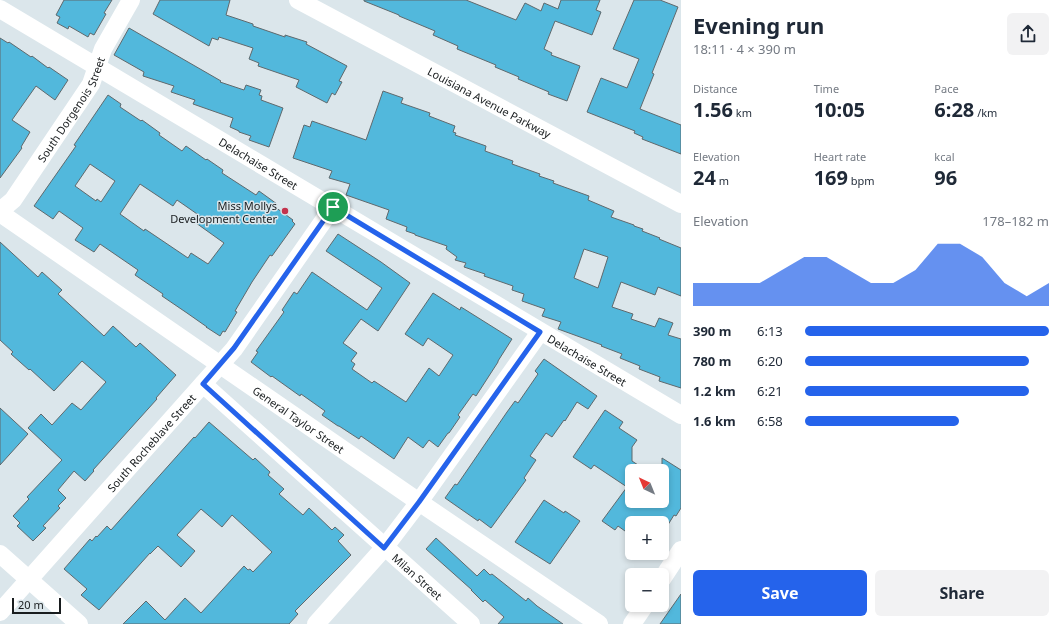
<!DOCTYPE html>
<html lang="en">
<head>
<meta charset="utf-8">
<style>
	body { margin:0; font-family:"Noto Sans",sans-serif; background:#f2f2f3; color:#1f2937; height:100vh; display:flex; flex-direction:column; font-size:15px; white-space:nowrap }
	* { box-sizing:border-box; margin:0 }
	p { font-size:13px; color:#747a83 }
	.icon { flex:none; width:22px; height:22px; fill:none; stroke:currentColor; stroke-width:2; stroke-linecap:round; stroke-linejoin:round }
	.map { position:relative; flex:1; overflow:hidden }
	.side { display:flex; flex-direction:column; background:#fff; width:380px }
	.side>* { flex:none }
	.needle { width:26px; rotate:317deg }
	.buttons { position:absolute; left:625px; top:464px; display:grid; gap:8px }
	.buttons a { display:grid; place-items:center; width:44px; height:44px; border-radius:6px; background:#fff; box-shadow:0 2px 6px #0003; font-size:20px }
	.scale { position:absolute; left:12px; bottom:10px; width:49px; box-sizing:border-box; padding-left:4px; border:2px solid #181c1e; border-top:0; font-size:11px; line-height:14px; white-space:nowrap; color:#181c1e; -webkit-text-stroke:3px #dbe6eb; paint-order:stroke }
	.pin { position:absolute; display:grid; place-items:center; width:34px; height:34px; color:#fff; margin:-17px; border:2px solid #fff; border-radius:50%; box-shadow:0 1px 4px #0007 }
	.round { display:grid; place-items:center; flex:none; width:42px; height:42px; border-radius:6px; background:#f2f2f3 }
	.head { display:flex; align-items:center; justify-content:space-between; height:68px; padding:0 12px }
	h1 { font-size:22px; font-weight:700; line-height:30px }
	.metrics { display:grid; grid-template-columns:repeat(3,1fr); gap:6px; height:68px; padding:4px 12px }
	.metrics div { display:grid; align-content:center }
	.metrics b { font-size:20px; font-weight:700 }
	.metrics small { font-size:11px; font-weight:400 }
	.metrics p { font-size:11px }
	.chart { height:112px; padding:8px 12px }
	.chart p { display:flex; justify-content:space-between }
	.chart svg { width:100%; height:72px; margin-top:4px; fill:#2563eb; opacity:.7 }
	.cta { display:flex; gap:8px; margin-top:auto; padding:8px 12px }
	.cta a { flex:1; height:46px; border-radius:6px; background:#2563eb; color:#fff; font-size:16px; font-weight:700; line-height:46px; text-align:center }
	.cta a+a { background:#f2f2f3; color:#1f2937 }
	ul { padding:0 12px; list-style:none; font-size:13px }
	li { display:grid; grid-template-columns:64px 48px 1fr; align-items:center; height:30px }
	li i { height:10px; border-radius:5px; background:#2563eb }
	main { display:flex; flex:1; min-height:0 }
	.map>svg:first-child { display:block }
	.building { fill:#52b8dc; stroke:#5f696d; fill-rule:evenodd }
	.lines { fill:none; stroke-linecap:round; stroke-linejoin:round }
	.street { stroke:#fff; stroke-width:18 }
	.route-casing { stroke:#fff; stroke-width:8 }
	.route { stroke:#2563eb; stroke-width:5 }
	.poi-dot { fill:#c3334d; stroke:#dbe6eb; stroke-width:1.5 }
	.labels { text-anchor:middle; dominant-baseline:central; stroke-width:3; stroke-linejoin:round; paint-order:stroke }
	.street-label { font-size:11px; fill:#181c1e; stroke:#dbe6eb }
	.poi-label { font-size:11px; fill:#181c1e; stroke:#dbe6eb; text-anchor:end }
</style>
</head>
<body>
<main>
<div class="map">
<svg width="681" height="624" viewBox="0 0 681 624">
	<rect width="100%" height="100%" fill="#dbe6eb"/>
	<path class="building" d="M 64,0 L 112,0 L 104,13 L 106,14 L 94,35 L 90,33 L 88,37 L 69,26 L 68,29 L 57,23 L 60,17 L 56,15 Z
		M 160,0 L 230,0 L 226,15 L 253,24 L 253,26 L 285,37 L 285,35 L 307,42 L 306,44 L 347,66 L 339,81 L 342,82 L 335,95 L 332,93 L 327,103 L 296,87 L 299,80 L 258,66 L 259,63 L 249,59 L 253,48 L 219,37 L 218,40 L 212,38 L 209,46 L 153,14 Z
		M 364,0 L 466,0 L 516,20 L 525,3 L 541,11 L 544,3 L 558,9 L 561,0 L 600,0 L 596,10 L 601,12 L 592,35 L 555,21 L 544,49 L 552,53 L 551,55 L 580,66 L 567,101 L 548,94 L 549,92 L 518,79 L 519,77 L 495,67 L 496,65 L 457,49 L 458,46 L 433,35 L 435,31 L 399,16 L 399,15 L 364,1 Z
		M 634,0 L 660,0 L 678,7 L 652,73 L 654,74 L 640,109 L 681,125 L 681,154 L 642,139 L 643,137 L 634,133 L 635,131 L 587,112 L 601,78 L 627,88 L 639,59 L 613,49 Z
		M 129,28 L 221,81 L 220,82 L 244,90 L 246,85 L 261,90 L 259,95 L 262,96 L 261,100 L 283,108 L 269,147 L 249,140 L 251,136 L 239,132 L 239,131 L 230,127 L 233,118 L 193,104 L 195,100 L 171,92 L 174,86 L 143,76 L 144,72 L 114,55 Z
		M 0,38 L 8,43 L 9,42 L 31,57 L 32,56 L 48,68 L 49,67 L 68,80 L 55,100 L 36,86 L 12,120 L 30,132 L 21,147 L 22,148 L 0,178 Z
		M 383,91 L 403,98 L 401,103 L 430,113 L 429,116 L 455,126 L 453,132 L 456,133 L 455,135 L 486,146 L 485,151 L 513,161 L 512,164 L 540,174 L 539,176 L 554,181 L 553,183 L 589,196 L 588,200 L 614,211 L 611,217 L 634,225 L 634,226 L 643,229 L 642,231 L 660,238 L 659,239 L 681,248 L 681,296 L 658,287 L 655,295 L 621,282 L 612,307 L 633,314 L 631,319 L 655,327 L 659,318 L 673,323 L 668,335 L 681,339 L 681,388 L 659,381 L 660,377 L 639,369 L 640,366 L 620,358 L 622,354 L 601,346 L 602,345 L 558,329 L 561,322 L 542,316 L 545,309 L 522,301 L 524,294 L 512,290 L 513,286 L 484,276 L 485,274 L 464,267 L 466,263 L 455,260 L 457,257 L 446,249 L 447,246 L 415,235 L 415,234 L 406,231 L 407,227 L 386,219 L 389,210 L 346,195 L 350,184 L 329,178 L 332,171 L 293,158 L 304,125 L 310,127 L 312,121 L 366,140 ZM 584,249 L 608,257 L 598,288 L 574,278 Z
		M 108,95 L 121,104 L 120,107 L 141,121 L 142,120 L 160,133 L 159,135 L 182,151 L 186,146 L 206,160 L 207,159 L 223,170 L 222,173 L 256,195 L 259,191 L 277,204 L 275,207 L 293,220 L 292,221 L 295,224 L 272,256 L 270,255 L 252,282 L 235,311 L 237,312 L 225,332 L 223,331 L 220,336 L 206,327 L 207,327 L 187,313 L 162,296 L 163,294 L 135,275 L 138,270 L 100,244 L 94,252 L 75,240 L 83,228 L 59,211 L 53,219 L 34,206 L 76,146 L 74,145 ZM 90,164 L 115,181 L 101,202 L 97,199 L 96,201 L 75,186 ZM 140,184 L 173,206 L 177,200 L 200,216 L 196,223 L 224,243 L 208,264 L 191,253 L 188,258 L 145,229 L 144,231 L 120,214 Z
		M 338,234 L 381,262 L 410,283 L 378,331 L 361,319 L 343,343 L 357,353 L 351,361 L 355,364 L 352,369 L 372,383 L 374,381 L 406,402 L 429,368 L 439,376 L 453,355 L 428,338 L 423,346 L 405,334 L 433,293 L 460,310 L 461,307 L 512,339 L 498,361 L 498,362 L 476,396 L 473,394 L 458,415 L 460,417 L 449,433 L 448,433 L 438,447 L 429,440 L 423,448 L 408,437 L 394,459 L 361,436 L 359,439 L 339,426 L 338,426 L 322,415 L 325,411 L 301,394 L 300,396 L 272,376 L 271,377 L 251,362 L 258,352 L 256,351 L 284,312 L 282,310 L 294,292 L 297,294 L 312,272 L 367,310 L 382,288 L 326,251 Z
		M 0,242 L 38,277 L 42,272 L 62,290 L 58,294 L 104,336 L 113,326 L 136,347 L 140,343 L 176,375 L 156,398 L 157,399 L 93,470 L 94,471 L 85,481 L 74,471 L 58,490 L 66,498 L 58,506 L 60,508 L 43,526 L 46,528 L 33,541 L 17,526 L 20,523 L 13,516 L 29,499 L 27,497 L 62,460 L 28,428 L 41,414 L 52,425 L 72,403 L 81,410 L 106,382 L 82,361 L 54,391 L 30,369 L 29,370 L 11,354 L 13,352 L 0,340 Z
		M 544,359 L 597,396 L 588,409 L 577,402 L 565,421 L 564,420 L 552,437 L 546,433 L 530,456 L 536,460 L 524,478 L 526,480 L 491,528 L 479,519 L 478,521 L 445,498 L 455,484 L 457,485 L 507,412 L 515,401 L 518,403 L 538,374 L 535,371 Z
		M 0,408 L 28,434 L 0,465 Z
		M 605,410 L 623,422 L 619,428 L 637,440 L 632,447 L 632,461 L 647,471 L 632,471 L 632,501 L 662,501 L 662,458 L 681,470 L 681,508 L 676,516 L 674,515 L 666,528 L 662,525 L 662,523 L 632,523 L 632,536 L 618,526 L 615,530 L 602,521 L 627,487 L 594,465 L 591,469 L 573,457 Z
		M 209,422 L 253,460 L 255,458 L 270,472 L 268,475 L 284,489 L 279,494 L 303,515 L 309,508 L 332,530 L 335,527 L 344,535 L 338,541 L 351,555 L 295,611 L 298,614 L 289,624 L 123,624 L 146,601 L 165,620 L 185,598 L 201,613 L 244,566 L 248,570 L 250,569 L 253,572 L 272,552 L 232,515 L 222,527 L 201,509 L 177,535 L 195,551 L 181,567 L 158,546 L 150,554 L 150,553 L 99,610 L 81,595 L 87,589 L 64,569 L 90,539 L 92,541 L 96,536 L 97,537 L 107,526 L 111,530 L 194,437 L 195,438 Z
		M 544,500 L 564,513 L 565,511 L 580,521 L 550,564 L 515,542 Z
		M 436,538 L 477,576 L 484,569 L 490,575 L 492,574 L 526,601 L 528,598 L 537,606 L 563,624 L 498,624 L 504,617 L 485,600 L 483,602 L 471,590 L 472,590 L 426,549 Z
		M 681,594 L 681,624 L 660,624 Z"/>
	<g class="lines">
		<g class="street">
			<path id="s1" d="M 298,0 L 681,204"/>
			<path id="s2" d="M 0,9 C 228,143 453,281 681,415"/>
			<path id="s3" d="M 0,211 L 13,200 L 91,84 L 103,49 L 131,0"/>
			<path id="s4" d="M 0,213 L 419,502 L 599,624"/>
			<path id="s5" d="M 203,384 L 471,624"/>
			<path d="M 0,554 L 79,624"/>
			<path d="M 662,579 L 681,550"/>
			<path id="s6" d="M 0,612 L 234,349 L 333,207"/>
			<path d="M 316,624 L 384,548 L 419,502 L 540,332"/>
			<path d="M 632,624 L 645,605"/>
		</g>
	</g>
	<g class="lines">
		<g class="route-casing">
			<path id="route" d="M 333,207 L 540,332 L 419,502 L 384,548 L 203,384 L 234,348 Z"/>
		</g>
		<use href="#route" class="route"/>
	</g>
	<circle class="poi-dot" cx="285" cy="211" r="4"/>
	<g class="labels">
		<g class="street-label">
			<text stroke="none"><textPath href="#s1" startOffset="217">Louisiana Avenue Parkway</textPath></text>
			<text stroke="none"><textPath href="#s3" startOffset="125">South Dorgenois Street</textPath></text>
			<text stroke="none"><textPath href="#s2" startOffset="301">Delachaise Street</textPath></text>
			<text stroke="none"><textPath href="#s2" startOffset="684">Delachaise Street</textPath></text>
			<text stroke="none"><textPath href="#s4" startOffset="363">General Taylor Street</textPath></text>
			<text stroke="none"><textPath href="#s6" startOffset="227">South Rocheblave Street</textPath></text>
			<text stroke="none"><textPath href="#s5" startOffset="288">Milan Street</textPath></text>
		</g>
		<g class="poi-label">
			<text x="277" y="205">Miss Mollys<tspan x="277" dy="13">Development Center</tspan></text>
		</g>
	</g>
</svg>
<div class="buttons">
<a><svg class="needle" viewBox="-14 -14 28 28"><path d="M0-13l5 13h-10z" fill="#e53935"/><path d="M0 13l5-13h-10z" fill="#747a83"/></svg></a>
<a>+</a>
<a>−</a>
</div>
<div class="scale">20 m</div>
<div class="pin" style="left:333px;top:207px;background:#1e9e55"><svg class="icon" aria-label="arrive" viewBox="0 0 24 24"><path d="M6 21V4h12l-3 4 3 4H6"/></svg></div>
</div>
<section class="side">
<div class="head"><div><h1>Evening run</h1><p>18:11 · 4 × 390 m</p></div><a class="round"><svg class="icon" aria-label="share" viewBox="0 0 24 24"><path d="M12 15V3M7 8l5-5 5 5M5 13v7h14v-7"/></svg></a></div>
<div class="metrics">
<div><p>Distance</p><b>1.56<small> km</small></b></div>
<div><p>Time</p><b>10:05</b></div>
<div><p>Pace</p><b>6:28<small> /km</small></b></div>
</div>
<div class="metrics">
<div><p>Elevation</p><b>24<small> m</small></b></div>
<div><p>Heart rate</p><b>169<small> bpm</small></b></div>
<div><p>kcal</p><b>96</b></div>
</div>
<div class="chart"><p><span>Elevation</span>178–182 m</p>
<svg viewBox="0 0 160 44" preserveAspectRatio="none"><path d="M0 44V30L10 30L20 30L30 30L40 22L50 14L60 14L70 22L80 30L90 30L100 22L110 6L120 6L130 14L140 30L150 38L160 30V44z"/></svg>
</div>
<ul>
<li><b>390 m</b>6:13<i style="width:100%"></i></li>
<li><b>780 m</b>6:20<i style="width:92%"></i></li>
<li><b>1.2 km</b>6:21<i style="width:92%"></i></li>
<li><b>1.6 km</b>6:58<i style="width:63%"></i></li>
</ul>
<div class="cta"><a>Save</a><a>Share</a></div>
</section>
</main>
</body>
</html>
